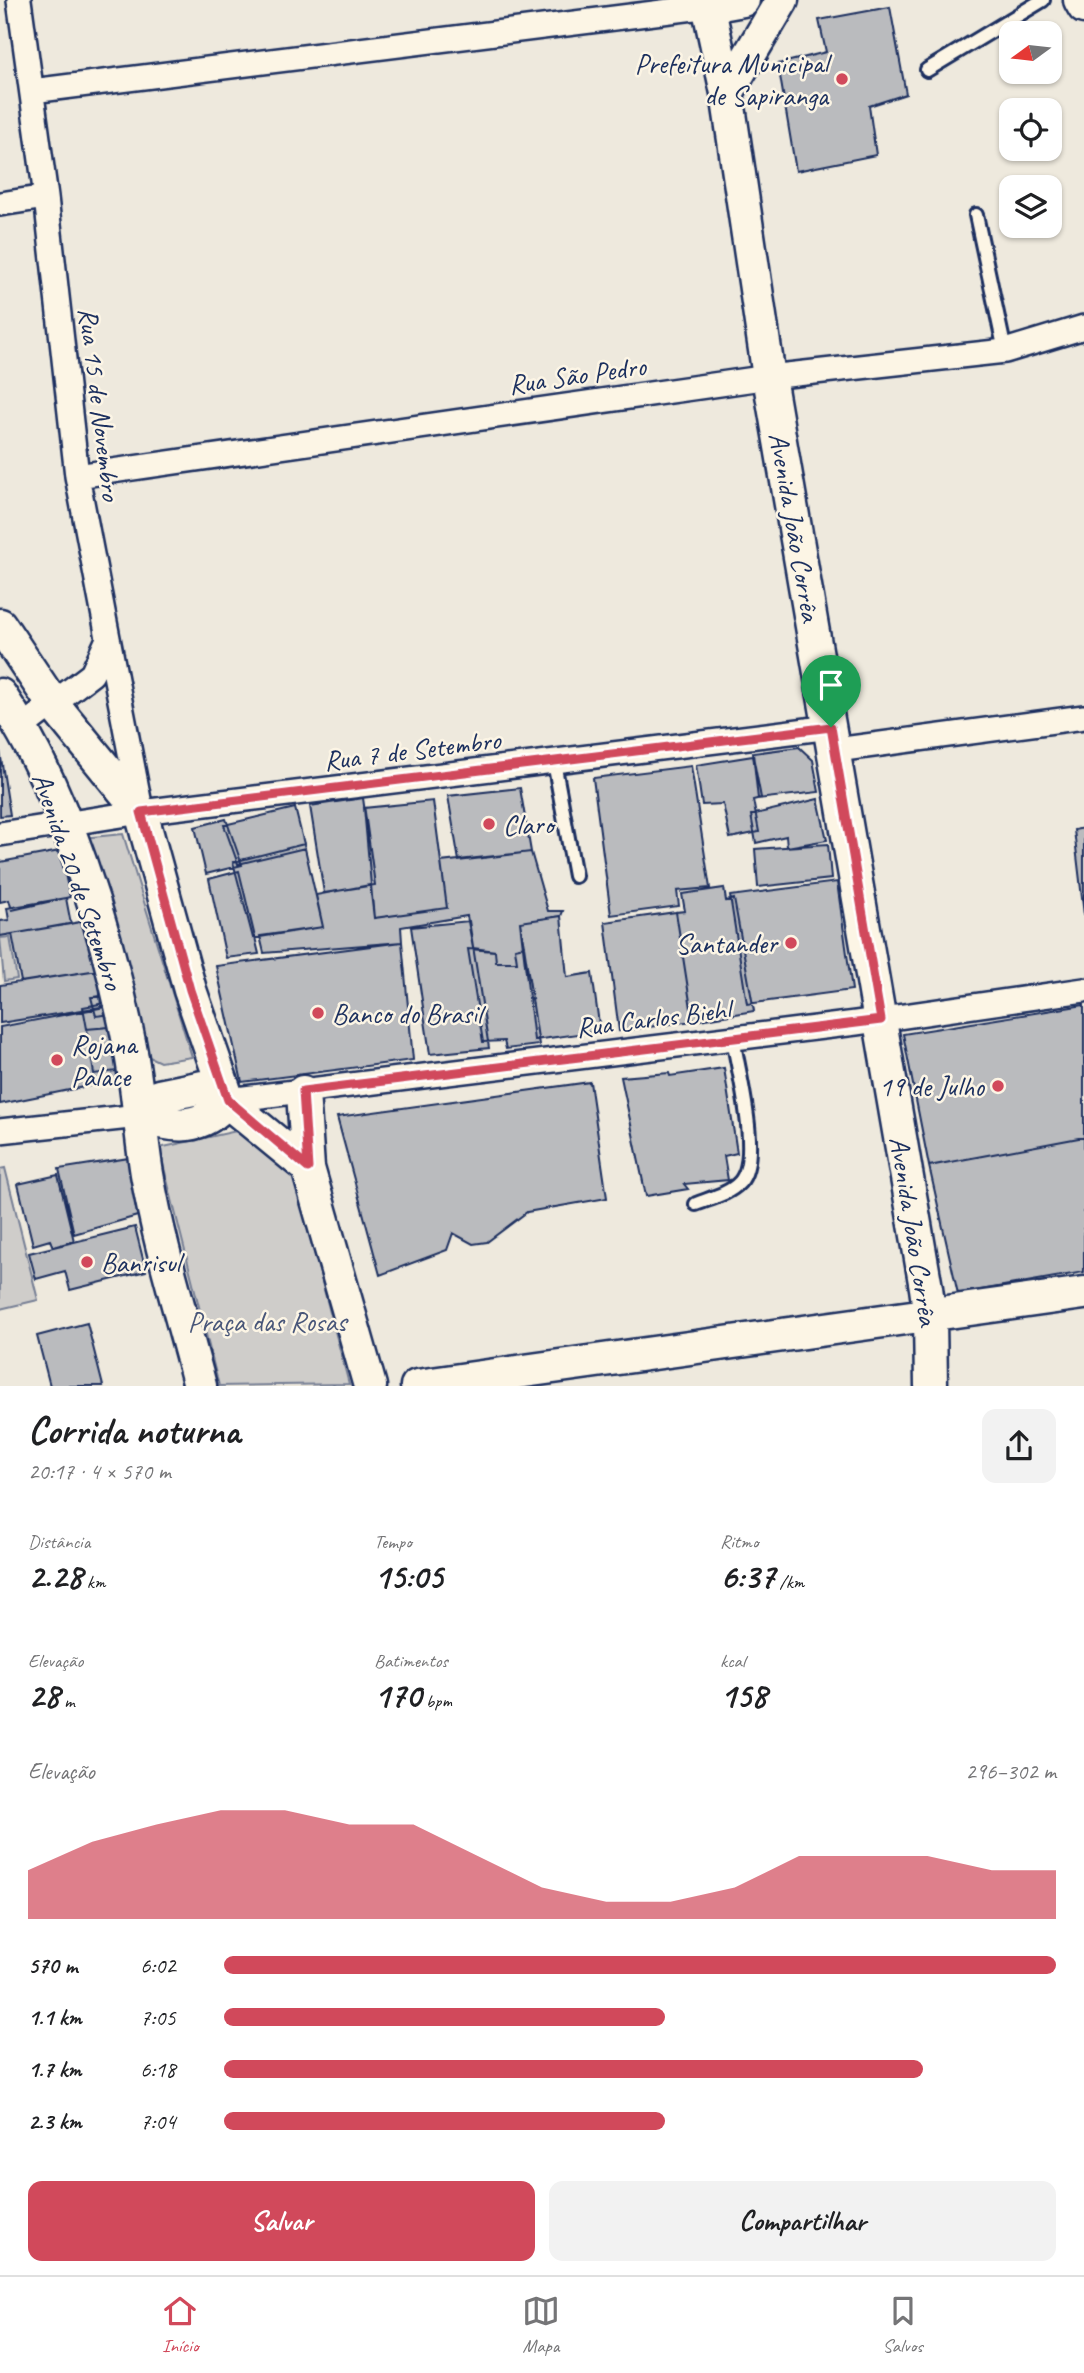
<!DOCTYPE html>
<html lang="pt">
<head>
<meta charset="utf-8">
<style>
	body { margin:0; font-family:Caveat,sans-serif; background:#f2f2f2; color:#202124; height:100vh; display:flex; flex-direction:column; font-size:26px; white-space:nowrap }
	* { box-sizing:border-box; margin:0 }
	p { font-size:23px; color:#757577 }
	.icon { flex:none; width:38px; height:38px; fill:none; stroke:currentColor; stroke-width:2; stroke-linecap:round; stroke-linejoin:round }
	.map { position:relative; height:1386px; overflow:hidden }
	.side { display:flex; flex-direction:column; background:#fff; flex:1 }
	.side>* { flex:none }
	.needle { width:46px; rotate:255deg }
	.buttons { position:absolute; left:999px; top:21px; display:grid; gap:14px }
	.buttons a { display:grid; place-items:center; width:63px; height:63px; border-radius:14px; background:#fff; box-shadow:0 2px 5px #0004; font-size:35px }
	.pin { position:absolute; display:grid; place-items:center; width:60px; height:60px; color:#fff; margin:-72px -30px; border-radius:50% 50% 50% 0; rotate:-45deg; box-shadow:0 0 7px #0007 }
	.pin .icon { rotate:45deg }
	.round { display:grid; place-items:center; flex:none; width:74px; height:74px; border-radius:14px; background:#f2f2f2 }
	.headline { display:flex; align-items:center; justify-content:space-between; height:119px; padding:0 28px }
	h1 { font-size:38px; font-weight:700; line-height:52px }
	.figures { display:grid; grid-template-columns:repeat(3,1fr); gap:10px; height:119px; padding:7px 28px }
	.figures div { display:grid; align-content:center }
	.figures b { font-size:35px; font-weight:700 }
	.figures small { font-size:19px; font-weight:400 }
	.figures p { font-size:19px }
	.chart { height:196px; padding:14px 28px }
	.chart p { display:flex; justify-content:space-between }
	.chart svg { width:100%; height:126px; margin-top:7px; fill:#d1495b; opacity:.7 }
	.action { display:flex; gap:14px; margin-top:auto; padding:14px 28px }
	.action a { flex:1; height:80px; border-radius:14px; background:#d1495b; color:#fff; font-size:28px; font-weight:700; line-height:80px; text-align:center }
	.action a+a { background:#f2f2f2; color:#202124 }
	ul { padding:0 28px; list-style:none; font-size:23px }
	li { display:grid; grid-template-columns:112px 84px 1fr; align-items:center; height:52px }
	li i { height:18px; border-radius:9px; background:#d1495b }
	.tabs { display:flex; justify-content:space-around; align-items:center; height:98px; border-top:2px solid #e0e0e0; background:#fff; font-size:19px; color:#757577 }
	.tabs a { display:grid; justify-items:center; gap:4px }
	.tabs .selected { color:#d1495b }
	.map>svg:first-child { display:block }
	.green { fill:#cfcdca; stroke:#757e94; stroke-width:2 }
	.building { fill:#babbbe; stroke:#1b2f5e; stroke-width:2 }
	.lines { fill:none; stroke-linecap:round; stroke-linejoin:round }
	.lane-casing { stroke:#1b2f5e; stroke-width:18 }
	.street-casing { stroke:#1b2f5e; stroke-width:28 }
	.secondary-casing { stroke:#1b2f5e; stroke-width:37 }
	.lane { stroke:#fcf5e5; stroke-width:12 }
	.street { stroke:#fcf5e5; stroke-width:23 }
	.secondary { stroke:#fcf5e5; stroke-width:32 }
	.route-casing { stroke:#fff; stroke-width:14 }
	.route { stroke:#d1495b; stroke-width:9 }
	.poi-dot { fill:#d1495b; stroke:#fcf5e5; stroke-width:2.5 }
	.labels { text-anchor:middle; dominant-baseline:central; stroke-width:5; stroke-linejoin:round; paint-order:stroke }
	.poi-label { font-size:28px; fill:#1b2f5e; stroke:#fcf5e5; text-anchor:start }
	.street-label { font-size:28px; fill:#1b2f5e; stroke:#fcf5e5 }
	.park-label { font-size:28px; fill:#485679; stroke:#fcf5e5 }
</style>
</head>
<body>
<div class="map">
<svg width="1084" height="1386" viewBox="0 0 1084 1386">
	<rect width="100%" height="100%" fill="#eee9dd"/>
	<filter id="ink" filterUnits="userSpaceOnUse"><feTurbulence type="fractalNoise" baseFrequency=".0143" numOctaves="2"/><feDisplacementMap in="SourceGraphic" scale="14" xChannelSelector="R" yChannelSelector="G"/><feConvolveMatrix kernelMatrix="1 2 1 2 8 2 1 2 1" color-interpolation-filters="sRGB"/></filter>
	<g filter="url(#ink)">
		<path class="green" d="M 123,834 L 192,1057 L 160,1062 L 141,1053 L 82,838 Z
			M 10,937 L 17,979 L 4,981 L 0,938 Z
			M 241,1130 L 291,1165 L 349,1384 L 219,1386 L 159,1148 Z
			M 5,1168 L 38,1300 L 0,1309 L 0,1169 Z"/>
		<path class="building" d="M 890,7 L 906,94 L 869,106 L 876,155 L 796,171 L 778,64 L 826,52 L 819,20 Z
			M 799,747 L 813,760 L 819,792 L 758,799 L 753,753 Z
			M 0,751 L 10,815 L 0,816 Z
			M 753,756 L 761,798 L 753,800 L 759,832 L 730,838 L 723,804 L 702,805 L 696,765 Z
			M 691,766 L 710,888 L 677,891 L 679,906 L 611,915 L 593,778 Z
			M 520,788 L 531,852 L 459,861 L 448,796 Z
			M 363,798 L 375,885 L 324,893 L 310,806 Z
			M 818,799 L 827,840 L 787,847 L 786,836 L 756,843 L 751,815 Z
			M 433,801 L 447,908 L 374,918 L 364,808 Z
			M 295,808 L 305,848 L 238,864 L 224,825 Z
			M 226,819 L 242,865 L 206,874 L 195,827 Z
			M 1084,828 L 1084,915 L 1074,830 Z
			M 304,844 L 323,927 L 253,938 L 233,862 Z
			M 828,844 L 831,879 L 758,887 L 755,849 Z
			M 60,851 L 70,897 L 12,910 L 9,900 L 0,902 L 0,862 Z
			M 531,852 L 548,911 L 563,911 L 561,916 L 520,922 L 524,946 L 515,948 L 517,962 L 496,962 L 495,951 L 473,948 L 467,916 L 401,927 L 402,942 L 264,953 L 260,936 L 323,927 L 316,895 L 370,885 L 374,918 L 447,908 L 441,862 Z
			M 239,871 L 259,954 L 226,958 L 209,879 Z
			M 837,882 L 852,990 L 747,1004 L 730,896 Z
			M 724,888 L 726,901 L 734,899 L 754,1011 L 693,1021 L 676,912 L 685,911 L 682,894 Z
			M 66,898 L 71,924 L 0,936 L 0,921 L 9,920 L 7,908 Z
			M 676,912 L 693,1021 L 619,1031 L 605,922 Z
			M 561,916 L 567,977 L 592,973 L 600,1031 L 534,1040 L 520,922 Z
			M 86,921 L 98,970 L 21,982 L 12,934 Z
			M 469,921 L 489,1048 L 430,1054 L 411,927 Z
			M 402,942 L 413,1060 L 242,1082 L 216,966 Z
			M 524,946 L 539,1045 L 506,1049 L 504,1041 L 483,1042 L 468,949 L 495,951 L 496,962 L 517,962 L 515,948 Z
			M 98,970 L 101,1007 L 0,1023 L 0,985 Z
			M 109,995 L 113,1014 L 96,1016 L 91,997 Z
			M 105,1003 L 109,1027 L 87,1029 L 83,1007 Z
			M 1084,1005 L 1084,1137 L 929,1166 L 903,1034 Z
			M 105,1007 L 119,1080 L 0,1104 L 0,1027 Z
			M 109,1027 L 113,1048 L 90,1049 L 87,1029 Z
			M 113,1048 L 117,1071 L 94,1074 L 90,1049 Z
			M 724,1068 L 737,1153 L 724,1156 L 728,1180 L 684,1184 L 688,1189 L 646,1196 L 621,1077 L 669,1073 L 670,1076 Z
			M 590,1082 L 607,1198 L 527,1212 L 487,1242 L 473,1244 L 453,1233 L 447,1250 L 380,1275 L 337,1117 Z
			M 1084,1137 L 1084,1272 L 958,1294 L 929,1166 Z
			M 129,1158 L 141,1215 L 74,1234 L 59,1169 Z
			M 58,1175 L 74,1241 L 53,1247 L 50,1240 L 33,1245 L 18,1184 Z
			M 135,1227 L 146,1271 L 70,1290 L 65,1271 L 36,1279 L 29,1253 Z
			M 87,1323 L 103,1386 L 50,1386 L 37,1336 Z"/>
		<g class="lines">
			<g class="lane-casing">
				<path id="lane" d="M 927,70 L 1043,0
					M 976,215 L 1005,351
					M 554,762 L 575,876
					M 696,1204 C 711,1198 729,1194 740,1182 C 762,1158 738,1071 733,1038"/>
			</g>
			<g class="street-casing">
				<path id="street" d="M 19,0 L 46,197 L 77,476 L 141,810
					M 32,91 L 710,6
					M 0,204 L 46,197
					M 77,476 L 769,377 L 1005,351 L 1084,327
					M 22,727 L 92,674 L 107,641
					M 836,750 L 1084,717
					M 0,834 L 141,812 L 831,727
					M 228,1100 L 856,1023 L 1084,990
					M 0,1131 L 139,1116"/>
			</g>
			<g class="secondary-casing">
				<path id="secondary" d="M 707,0 L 727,93 L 769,377 L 926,1288 L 930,1317 L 931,1386
					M 1080,0 L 1084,7
					M 710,6 L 743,0
					M 727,93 L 782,0
					M 0,625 L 53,704 L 141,812 L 190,990 L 228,1100
					M 0,695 C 64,788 107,932 129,1042 C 138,1086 140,1131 147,1174 C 159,1245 182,1316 200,1386
					M 303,1092 L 308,1168
					M 228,1100 C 201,1131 175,1128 139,1116 L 159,1096 L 208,1086 L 308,1168 L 370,1386
					M 417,1386 L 1084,1293"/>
			</g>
			<use href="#lane" class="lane"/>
			<use href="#street" class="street"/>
			<use href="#secondary" class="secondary"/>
		</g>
	</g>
	<g class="lines" filter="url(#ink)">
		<g class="route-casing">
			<path id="route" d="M 831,727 L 881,1020 L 303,1091 L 308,1168 L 228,1100 L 190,990 L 141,812 Z"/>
		</g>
		<use href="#route" class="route"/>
	</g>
	<g class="poi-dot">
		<circle cx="842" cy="79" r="7"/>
		<circle cx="489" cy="824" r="7"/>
		<circle cx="791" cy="943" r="7"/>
		<circle cx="318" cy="1013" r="7"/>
		<circle cx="57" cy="1060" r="7"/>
		<circle cx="998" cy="1086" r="7"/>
		<circle cx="87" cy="1262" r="7"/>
	</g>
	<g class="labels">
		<g class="poi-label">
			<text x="828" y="63" text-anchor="end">Prefeitura Municipal<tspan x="828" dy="32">de Sapiranga</tspan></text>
			<text x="503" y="824">Claro</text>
			<text x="777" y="943" text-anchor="end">Santander</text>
			<text x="332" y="1013">Banco do Brasil</text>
			<text x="71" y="1044">Rojana<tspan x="71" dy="32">Palace</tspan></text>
			<text x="984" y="1086" text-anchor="end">19 de Julho</text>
			<text x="101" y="1262">Banrisul</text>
		</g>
		<g class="street-label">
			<text transform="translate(577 375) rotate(-8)">Rua São Pedro</text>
			<text transform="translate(100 404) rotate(83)">Rua 15 de Novembro</text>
			<text transform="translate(795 527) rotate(80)">Avenida João Corrêa</text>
			<text transform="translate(412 750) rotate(-7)">Rua 7 de Setembro</text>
			<text transform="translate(78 881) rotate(71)">Avenida 20 de Setembro</text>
			<text transform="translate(653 1018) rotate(-7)">Rua Carlos Biehl</text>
			<text transform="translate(914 1231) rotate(81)">Avenida João Corrêa</text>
		</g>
		<g class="park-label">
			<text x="267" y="1321">Praça das Rosas</text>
		</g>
	</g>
</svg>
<div class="buttons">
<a><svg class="needle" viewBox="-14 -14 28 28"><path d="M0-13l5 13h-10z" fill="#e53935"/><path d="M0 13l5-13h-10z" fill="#757577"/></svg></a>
<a><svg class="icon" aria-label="locate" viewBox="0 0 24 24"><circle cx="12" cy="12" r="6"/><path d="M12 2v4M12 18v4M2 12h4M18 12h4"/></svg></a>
<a><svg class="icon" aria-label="layers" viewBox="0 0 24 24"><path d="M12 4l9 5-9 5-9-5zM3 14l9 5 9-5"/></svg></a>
</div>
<div class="pin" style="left:831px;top:727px;background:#1e9e55"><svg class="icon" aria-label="arrive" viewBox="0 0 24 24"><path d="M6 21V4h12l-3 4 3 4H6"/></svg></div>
</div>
<section class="side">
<div class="headline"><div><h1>Corrida noturna</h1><p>20:17 · 4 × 570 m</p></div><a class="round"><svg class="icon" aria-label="share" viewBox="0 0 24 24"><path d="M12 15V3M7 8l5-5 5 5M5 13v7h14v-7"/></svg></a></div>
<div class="figures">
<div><p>Distância</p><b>2.28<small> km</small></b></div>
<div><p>Tempo</p><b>15:05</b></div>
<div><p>Ritmo</p><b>6:37<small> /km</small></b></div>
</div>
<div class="figures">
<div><p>Elevação</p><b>28<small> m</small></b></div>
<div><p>Batimentos</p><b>170<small> bpm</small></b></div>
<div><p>kcal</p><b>158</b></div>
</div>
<div class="chart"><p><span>Elevação</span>296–302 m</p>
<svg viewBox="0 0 160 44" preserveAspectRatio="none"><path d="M0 44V27L10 17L20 11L30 6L40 6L50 11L60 11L70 22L80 33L90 38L100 38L110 33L120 22L130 22L140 22L150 27L160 27V44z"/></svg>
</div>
<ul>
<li><b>570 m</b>6:02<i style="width:100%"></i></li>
<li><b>1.1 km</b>7:05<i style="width:53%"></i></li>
<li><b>1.7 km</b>6:18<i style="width:84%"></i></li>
<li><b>2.3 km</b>7:04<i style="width:53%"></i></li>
</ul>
<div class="action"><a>Salvar</a><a>Compartilhar</a></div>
</section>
<nav class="tabs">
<a class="selected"><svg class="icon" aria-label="home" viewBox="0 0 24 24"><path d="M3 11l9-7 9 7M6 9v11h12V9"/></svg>Início</a>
<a><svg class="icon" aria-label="map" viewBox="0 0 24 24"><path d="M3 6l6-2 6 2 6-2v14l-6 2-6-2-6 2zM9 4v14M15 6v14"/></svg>Mapa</a>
<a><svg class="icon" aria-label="saved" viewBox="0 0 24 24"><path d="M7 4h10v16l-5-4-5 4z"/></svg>Salvos</a>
</nav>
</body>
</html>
